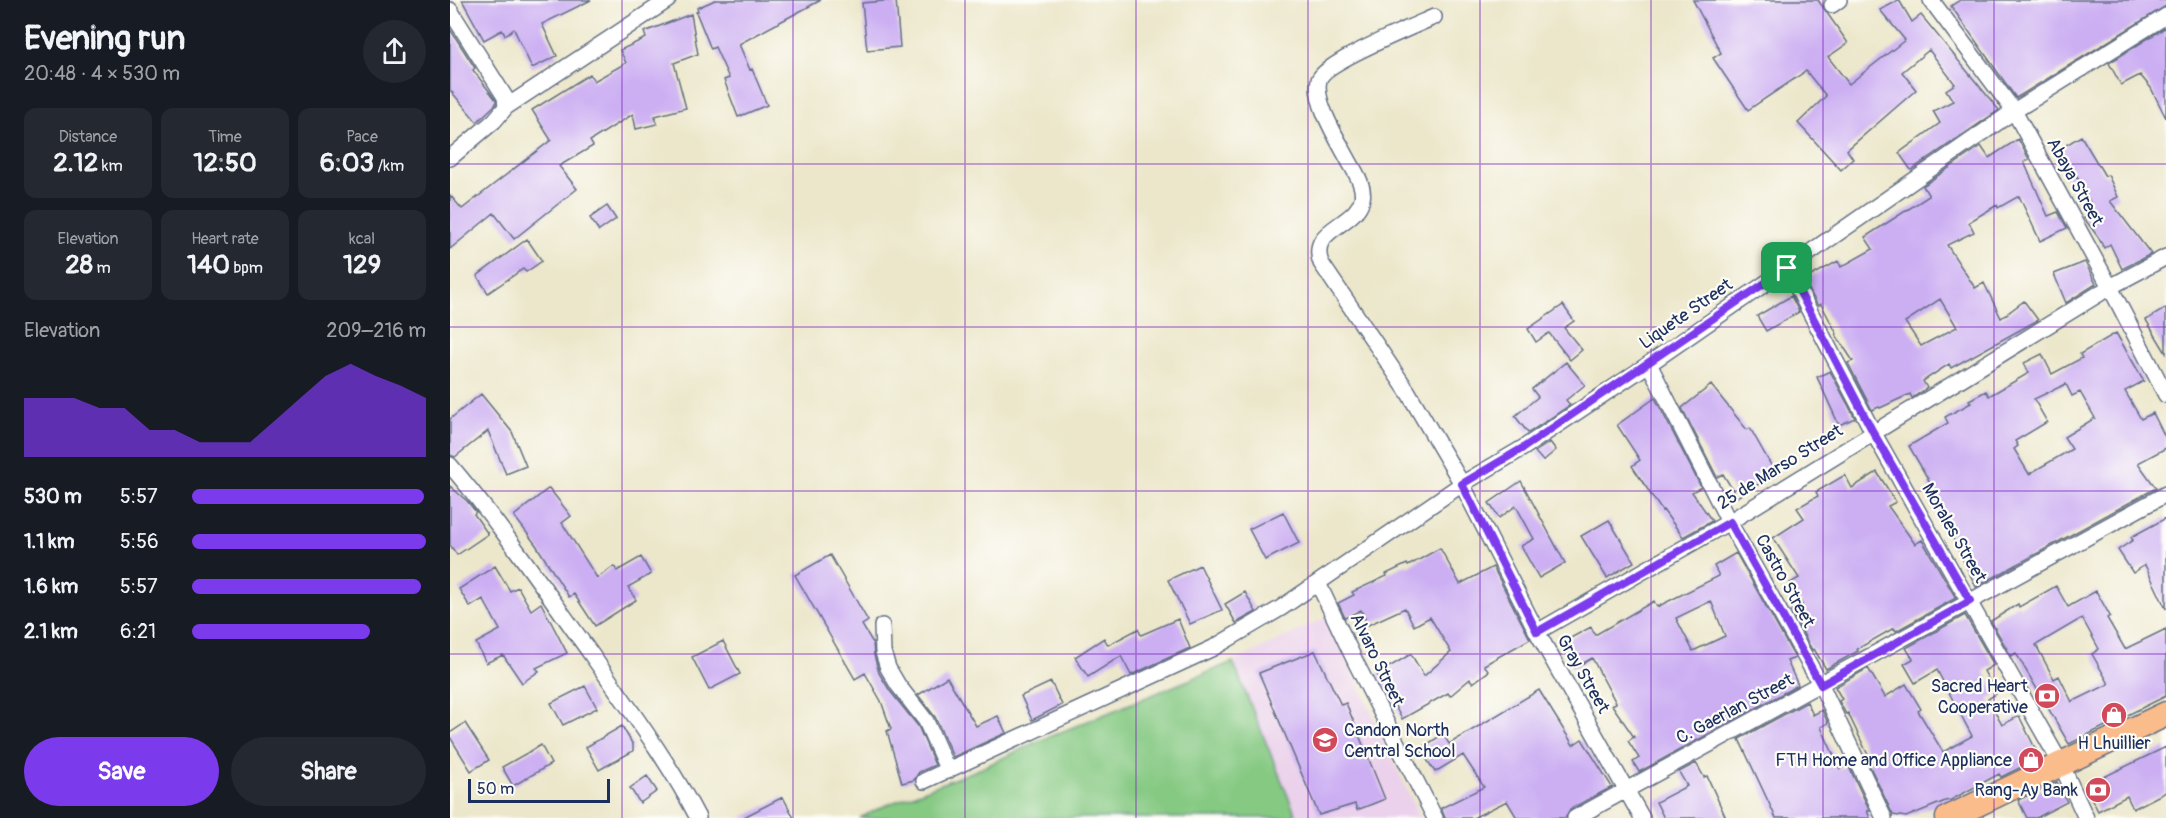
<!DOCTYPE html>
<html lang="en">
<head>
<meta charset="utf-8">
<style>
	body { margin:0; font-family:Pangolin,sans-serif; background:#242831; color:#f1f3f6; height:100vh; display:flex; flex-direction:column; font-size:22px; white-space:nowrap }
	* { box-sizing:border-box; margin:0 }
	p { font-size:20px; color:#9ea1a6 }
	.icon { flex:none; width:33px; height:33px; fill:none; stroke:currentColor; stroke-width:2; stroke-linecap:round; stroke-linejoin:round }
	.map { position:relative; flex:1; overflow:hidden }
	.drawer { display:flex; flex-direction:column; background:#171b24; width:450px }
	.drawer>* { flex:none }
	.scale { position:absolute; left:18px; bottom:15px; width:142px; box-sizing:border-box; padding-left:6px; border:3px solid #1b2f5e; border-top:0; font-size:16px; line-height:21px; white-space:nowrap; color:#1b2f5e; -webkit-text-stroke:4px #fdfcf7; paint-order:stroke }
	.pin { position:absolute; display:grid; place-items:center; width:51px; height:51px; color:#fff; margin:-26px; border-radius:12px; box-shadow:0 3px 9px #0006 }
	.round { display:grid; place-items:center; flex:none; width:63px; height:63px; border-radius:32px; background:#242831 }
	.headline { display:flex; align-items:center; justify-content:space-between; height:102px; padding:0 24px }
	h1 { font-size:33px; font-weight:800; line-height:45px }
	.stats { display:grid; grid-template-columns:repeat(3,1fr); gap:9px; height:102px; padding:6px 24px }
	.stats div { display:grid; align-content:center; border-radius:12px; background:#242831; text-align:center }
	.stats b { font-size:26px; font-weight:800 }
	.stats small { font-size:16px; font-weight:400 }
	.stats p { font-size:16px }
	.chart { height:168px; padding:12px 24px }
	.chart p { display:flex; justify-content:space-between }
	.chart svg { width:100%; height:108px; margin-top:6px; fill:#7c3aed; opacity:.7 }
	.action { display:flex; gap:12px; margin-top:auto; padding:12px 24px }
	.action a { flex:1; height:69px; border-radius:36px; background:#7c3aed; color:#fff; font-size:24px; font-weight:800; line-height:69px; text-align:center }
	.action a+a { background:#242831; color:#f1f3f6 }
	ul { padding:0 24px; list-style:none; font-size:20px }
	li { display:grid; grid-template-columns:96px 72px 1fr; align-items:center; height:45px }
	li i { height:15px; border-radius:8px; background:#7c3aed }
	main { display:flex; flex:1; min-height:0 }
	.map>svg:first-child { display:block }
	.built { fill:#ebd1eb }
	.green { fill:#85c982; stroke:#507c70; stroke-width:1.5 }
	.building { fill:#ccaff3; fill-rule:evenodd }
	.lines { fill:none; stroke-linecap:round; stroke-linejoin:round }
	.street-casing { stroke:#646f84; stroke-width:18 }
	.primary-casing { stroke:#646f84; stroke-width:27 }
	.street { stroke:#fff; stroke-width:15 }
	.primary { stroke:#fabc8b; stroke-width:24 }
	.route-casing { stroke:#fff; stroke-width:12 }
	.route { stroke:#7c3aed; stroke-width:8 }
	.grid { fill:none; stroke:#7b2cbf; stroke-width:1.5; stroke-opacity:0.55 }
	.labels { text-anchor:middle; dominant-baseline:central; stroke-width:4.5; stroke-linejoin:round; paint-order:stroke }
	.street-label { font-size:18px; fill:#1b2f5e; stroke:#fdfcf7 }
	.poi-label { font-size:18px; fill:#1b2f5e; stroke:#fdfcf7; text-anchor:end }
</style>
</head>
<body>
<main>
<section class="drawer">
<div class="headline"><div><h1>Evening run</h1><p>20:48 · 4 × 530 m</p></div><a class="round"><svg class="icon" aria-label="share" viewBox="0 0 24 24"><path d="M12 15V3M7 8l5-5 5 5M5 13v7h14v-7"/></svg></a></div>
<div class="stats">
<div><p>Distance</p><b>2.12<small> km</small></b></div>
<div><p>Time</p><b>12:50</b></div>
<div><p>Pace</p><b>6:03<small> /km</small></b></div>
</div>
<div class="stats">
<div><p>Elevation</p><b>28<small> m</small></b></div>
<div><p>Heart rate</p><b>140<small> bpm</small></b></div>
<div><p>kcal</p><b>129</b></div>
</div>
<div class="chart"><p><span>Elevation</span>209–216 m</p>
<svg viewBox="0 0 160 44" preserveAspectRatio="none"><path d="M0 44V20L10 20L20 20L30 24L40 24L50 33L60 33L70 38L80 38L90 38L100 29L110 20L120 11L130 6L140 11L150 15L160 20V44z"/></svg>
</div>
<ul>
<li><b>530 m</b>5:57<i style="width:99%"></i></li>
<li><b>1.1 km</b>5:56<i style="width:100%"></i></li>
<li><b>1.6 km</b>5:57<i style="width:98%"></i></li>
<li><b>2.1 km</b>6:21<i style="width:76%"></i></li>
</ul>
<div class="action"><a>Save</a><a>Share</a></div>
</section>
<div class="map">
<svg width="1716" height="818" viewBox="0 0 1716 818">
	<rect width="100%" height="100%" fill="#fdfcf7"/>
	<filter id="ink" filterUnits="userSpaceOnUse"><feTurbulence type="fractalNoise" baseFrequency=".0167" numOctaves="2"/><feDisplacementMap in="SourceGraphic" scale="12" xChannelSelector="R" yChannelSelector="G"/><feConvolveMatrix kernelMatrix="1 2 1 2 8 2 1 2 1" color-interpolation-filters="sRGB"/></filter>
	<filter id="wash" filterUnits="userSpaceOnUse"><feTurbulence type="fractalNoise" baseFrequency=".008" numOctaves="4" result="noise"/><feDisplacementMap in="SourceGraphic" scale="24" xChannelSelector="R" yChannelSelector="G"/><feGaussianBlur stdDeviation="1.35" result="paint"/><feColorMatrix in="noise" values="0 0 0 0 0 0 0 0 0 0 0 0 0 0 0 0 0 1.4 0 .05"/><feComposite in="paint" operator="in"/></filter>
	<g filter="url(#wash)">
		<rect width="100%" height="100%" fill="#ece7cb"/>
		<path class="built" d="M 877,617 L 970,818 L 847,818 L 783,662 Z"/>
		<path class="green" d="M 783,662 L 847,818 L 410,818 L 434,806 L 532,768 L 584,743 Z"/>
		<g id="blocks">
			<path class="building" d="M 12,0 L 141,0 L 92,24 L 107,56 L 82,68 L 64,29 L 55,35 L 52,30 L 34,40 Z
				M 265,0 L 371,0 L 289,44 L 300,70 L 302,69 L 317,105 L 288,117 L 274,80 L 279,78 L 265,47 L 261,49 L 246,12 L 248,11 L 247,8 Z
				M 446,0 L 450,47 L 417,50 L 412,3 Z
				M 1243,0 L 1368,0 L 1398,43 L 1378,57 L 1399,84 L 1455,40 L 1430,10 L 1449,0 L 1462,22 L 1471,15 L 1549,110 L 1461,170 L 1449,153 L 1490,123 L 1483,111 L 1503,101 L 1496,90 L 1505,84 L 1479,50 L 1452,72 L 1466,90 L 1397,150 L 1403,159 L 1391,170 L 1348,123 L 1376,96 L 1356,71 L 1298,110 L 1263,58 L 1271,53 Z
				M 1510,0 L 1716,0 L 1716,6 L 1566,98 L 1501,6 Z
				M 241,14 L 248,54 L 224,63 L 236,108 L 205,116 L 207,124 L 186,129 L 183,114 L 140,141 L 143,146 L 109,166 L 127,189 L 64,239 L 44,213 L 0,249 L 0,195 L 12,209 L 101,140 L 82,110 L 140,74 L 144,81 L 176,63 L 170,50 L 196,38 L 194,32 Z
				M 1716,27 L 1716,118 L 1701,88 L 1690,75 L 1671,85 L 1659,63 Z
				M 0,29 L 25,68 L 23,70 L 46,100 L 46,104 L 27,122 L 0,90 Z
				M 1631,136 L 1655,176 L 1658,175 L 1668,197 L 1660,201 L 1701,254 L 1672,269 L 1660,244 L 1654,248 L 1648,237 L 1634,218 L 1645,213 L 1627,176 L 1619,181 L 1606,151 Z
				M 1568,139 L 1579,159 L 1574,162 L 1598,216 L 1608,212 L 1617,228 L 1590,241 L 1569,196 L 1548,208 L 1547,205 L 1519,222 L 1524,232 L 1497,245 L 1525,288 L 1534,283 L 1551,318 L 1574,301 L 1588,320 L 1501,368 L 1499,364 L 1473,381 L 1477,388 L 1462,398 L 1460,394 L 1430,408 L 1429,407 L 1422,410 L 1398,363 L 1403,361 L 1386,335 L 1387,334 L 1371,304 L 1368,306 L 1354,280 L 1388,261 L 1391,267 L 1423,249 L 1415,237 L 1479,196 L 1473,186 L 1531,146 L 1539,158 ZM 1490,299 L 1507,327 L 1471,346 L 1455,322 Z
				M 157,206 L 166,219 L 149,231 L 140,218 Z
				M 77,239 L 92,261 L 76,272 L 73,269 L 38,293 L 27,276 Z
				M 1635,262 L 1646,284 L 1616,303 L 1604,274 Z
				M 1341,296 L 1349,312 L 1316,331 L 1307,316 Z
				M 1113,305 L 1124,321 L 1114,328 L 1132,350 L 1120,360 L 1099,333 L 1086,342 L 1078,329 Z
				M 1716,308 L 1716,353 L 1696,320 Z
				M 1666,333 L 1694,381 L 1675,391 L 1691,419 L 1703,413 L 1716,439 L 1716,448 L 1688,463 L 1706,488 L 1526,587 L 1478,486 L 1481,484 L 1459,446 L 1498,423 L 1495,417 L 1521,403 L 1519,400 L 1536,391 L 1539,396 L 1579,373 L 1574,363 L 1592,354 L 1602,374 L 1632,358 L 1630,354 ZM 1616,384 L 1622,396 L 1630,392 L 1645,418 L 1614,437 L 1622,449 L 1579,474 L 1564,449 L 1568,446 L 1565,441 L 1597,422 L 1584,399 Z
				M 1116,362 L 1135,385 L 1116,400 L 1120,405 L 1078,433 L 1065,416 L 1088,397 L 1082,389 Z
				M 1380,371 L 1405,418 L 1389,425 L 1367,377 Z
				M 1261,385 L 1297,430 L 1300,428 L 1326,474 L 1287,497 L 1273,474 L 1267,477 L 1232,408 Z
				M 31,394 L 62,432 L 76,466 L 56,474 L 38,431 L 5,457 L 0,455 L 0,419 Z
				M 1205,398 L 1251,487 L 1242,492 L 1262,521 L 1233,537 L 1213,510 L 1212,511 L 1182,466 L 1190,460 L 1167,425 Z
				M 1100,442 L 1106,450 L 1093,461 L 1085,452 Z
				M 1427,472 L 1446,502 L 1438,506 L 1465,544 L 1472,540 L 1506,598 L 1446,631 L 1444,628 L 1407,649 L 1408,651 L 1376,669 L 1364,649 L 1362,650 L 1341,611 L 1352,605 L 1340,583 L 1349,578 L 1323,538 L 1354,518 L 1347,508 L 1368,496 L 1366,492 L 1395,475 L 1402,488 Z
				M 1071,481 L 1115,563 L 1089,578 L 1071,546 L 1084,539 L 1066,506 L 1049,518 L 1039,503 Z
				M 0,486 L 17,501 L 26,512 L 24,514 L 38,534 L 7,555 L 0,545 Z
				M 99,488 L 121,516 L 112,523 L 147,578 L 164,566 L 167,571 L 191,557 L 201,574 L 178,587 L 186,600 L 145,626 L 124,594 L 119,597 L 86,545 L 64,516 Z
				M 833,512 L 849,543 L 815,560 L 799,529 Z
				M 1716,518 L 1716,609 L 1695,565 L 1683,573 L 1668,550 L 1683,540 L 1681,537 Z
				M 1159,520 L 1184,562 L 1157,578 L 1131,536 Z
				M 990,548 L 1010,584 L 1043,567 L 1080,639 L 1034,665 L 1039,671 L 1023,683 L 1020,679 L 1000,696 L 998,693 L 952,719 L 927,674 L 961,654 L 974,676 L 1001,652 L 980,617 L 964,626 L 955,608 L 918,625 L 911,610 L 895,618 L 888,603 L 904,595 L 902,592 L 937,576 L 936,574 L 957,564 L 958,566 Z
				M 1286,553 L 1345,658 L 1337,661 L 1348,685 L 1189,772 L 1183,762 L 1189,758 L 1178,741 L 1184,737 L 1162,705 L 1166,703 L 1142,658 L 1125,668 L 1111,643 L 1141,627 L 1145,635 L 1204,601 L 1207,607 L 1269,576 L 1264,566 ZM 1261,601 L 1275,636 L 1243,651 L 1226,618 Z
				M 380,555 L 418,621 L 412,625 L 423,643 L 424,655 L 429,673 L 440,691 L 468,726 L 485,765 L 469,772 L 464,780 L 452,783 L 437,731 L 441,729 L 431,701 L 415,673 L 405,679 L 345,575 Z
				M 750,565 L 772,610 L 740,624 L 718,580 Z
				M 45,566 L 60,591 L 68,587 L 81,610 L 91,603 L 117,653 L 86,668 L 89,671 L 72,683 L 53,655 L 36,663 L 26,643 L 50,630 L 33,599 L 20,607 L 9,589 Z
				M 1606,586 L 1618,607 L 1646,591 L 1660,616 L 1657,618 L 1675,649 L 1716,629 L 1716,696 L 1619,744 L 1566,653 L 1561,656 L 1541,621 L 1568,604 L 1569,607 ZM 1632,618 L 1649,649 L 1642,654 L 1659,684 L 1622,702 L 1609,676 L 1604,679 L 1586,645 Z
				M 795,592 L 806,612 L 786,623 L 775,604 Z
				M 1515,615 L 1544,665 L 1534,671 L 1546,694 L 1538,699 L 1552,725 L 1569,716 L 1590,758 L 1551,777 L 1549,774 L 1499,801 L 1498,800 L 1456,817 L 1443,815 L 1415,756 L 1418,755 L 1398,713 L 1396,714 L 1389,701 L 1392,699 L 1385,687 L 1418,668 L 1435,697 L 1456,684 L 1471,709 L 1468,711 L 1493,752 L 1522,736 L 1487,670 L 1465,683 L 1454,664 L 1463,659 L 1456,648 Z
				M 728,619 L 740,648 L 681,675 L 671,656 L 638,677 L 625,657 L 654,638 L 658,645 L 688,629 L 691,635 Z
				M 273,641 L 290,674 L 259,690 L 242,657 Z
				M 865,651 L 891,705 L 896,703 L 935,799 L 907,810 L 905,804 L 869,815 L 809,673 Z
				M 497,677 L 526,726 L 548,716 L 556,733 L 503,757 L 485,717 L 468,695 Z
				M 601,682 L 612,705 L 582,720 L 571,696 Z
				M 135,686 L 147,708 L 113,725 L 101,703 Z
				M 1089,690 L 1123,745 L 1132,739 L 1162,787 L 1120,809 L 1115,818 L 1067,818 L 1057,801 L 1023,818 L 995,818 L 991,808 L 1034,787 L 1013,755 L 985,772 L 970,749 L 993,734 L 999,744 Z
				M 1357,702 L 1363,715 L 1372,710 L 1378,723 L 1371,727 L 1390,769 L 1398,765 L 1420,811 L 1417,811 L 1420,818 L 1326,818 L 1289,739 Z
				M 15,723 L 39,760 L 21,771 L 0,737 L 0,733 Z
				M 172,726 L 183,745 L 183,751 L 149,770 L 136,747 Z
				M 91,745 L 101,764 L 63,786 L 52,767 Z
				M 1716,747 L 1716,792 L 1683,809 L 1677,796 L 1648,811 L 1635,786 Z
				M 1246,763 L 1254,777 L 1257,776 L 1276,818 L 1214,818 L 1206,802 L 1237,786 L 1229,772 Z
				M 197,776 L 207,791 L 190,803 L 180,788 Z
				M 1607,782 L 1617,802 L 1586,818 L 1577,818 L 1568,800 Z
				M 333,797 L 344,818 L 292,818 Z"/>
		</g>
	</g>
	<g filter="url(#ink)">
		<use href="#blocks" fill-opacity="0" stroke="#646f84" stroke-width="1.5"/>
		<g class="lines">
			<g class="street-casing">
				<path id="street" d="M 1481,0 L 1564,111 L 1660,287 L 1716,395
					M 1382,5 L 1389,0
					M 0,10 L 55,97 L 56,107 L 44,121 L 0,158
					M 984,17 C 964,26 873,63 869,80 C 863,101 889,142 899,161 C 905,172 915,186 912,199 C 905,227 858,228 871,263 L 958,392 L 1012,484 L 1087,632 L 1192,818
					M 56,107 L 218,0
					M 1337,268 L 1423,432 L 1611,764 L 1636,818
					M 1199,364 L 1279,522 L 1371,685 L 1434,818
					M 0,465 C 51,525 95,590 141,654 C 178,707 218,760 248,818
					M 868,583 L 906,663 L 985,818
					M 432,626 L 433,652 L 438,668 L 448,685 L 476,721 L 498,771
					M 1087,632 L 1279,522 L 1660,287 L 1716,257
					M 474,781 L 763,648 L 831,608 L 1012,484 L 1073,448 L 1199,364 L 1564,111 L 1716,16
					M 1125,818 L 1716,494"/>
			</g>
			<g class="primary-casing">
				<path id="primary" d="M 1498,818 L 1716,714"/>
			</g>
			<use href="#street" class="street"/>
			<use href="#primary" class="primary"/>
		</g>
	</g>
	<g class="lines" filter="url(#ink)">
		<g class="route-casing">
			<path id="route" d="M 1337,268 L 1423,432 L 1520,601 L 1371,685 L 1280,522 L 1087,632 L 1012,484 L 1073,448 Z"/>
		</g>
		<use href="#route" class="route"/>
	</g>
	<path class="grid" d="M 172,0 L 172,818M 343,0 L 343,818M 515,0 L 515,818M 686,0 L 686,818M 858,0 L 858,818M 1030,0 L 1030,818M 1201,0 L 1201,818M 1373,0 L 1373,818M 1544,0 L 1544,818M 0,164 L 1716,164M 0,327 L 1716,327M 0,491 L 1716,491M 0,654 L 1716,654"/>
	<defs>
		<g id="bank-disc" transform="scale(1.35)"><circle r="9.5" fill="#d1495b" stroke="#fdfcf7"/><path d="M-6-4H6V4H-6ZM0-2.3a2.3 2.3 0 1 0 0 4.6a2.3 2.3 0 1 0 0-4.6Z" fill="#fff"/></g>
		<g id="shop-disc" transform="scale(1.35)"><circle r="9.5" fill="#d1495b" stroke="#fdfcf7"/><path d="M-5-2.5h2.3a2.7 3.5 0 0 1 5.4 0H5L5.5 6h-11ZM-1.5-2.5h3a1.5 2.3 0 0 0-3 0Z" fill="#fff"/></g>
		<g id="school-disc" transform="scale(1.35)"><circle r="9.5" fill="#d1495b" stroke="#fdfcf7"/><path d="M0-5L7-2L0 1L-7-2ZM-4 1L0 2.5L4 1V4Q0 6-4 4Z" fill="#fff"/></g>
	</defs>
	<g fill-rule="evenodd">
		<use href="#bank-disc" x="1597" y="696"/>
		<use href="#shop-disc" x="1664" y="715"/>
		<use href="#school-disc" x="875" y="740"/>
		<use href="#shop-disc" x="1581" y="760"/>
		<use href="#bank-disc" x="1648" y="790"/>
	</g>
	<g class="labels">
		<g class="street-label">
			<text transform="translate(1625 182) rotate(61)">Abaya Street</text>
			<text transform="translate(1236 314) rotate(-35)">Liquete Street</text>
			<text transform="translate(1330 467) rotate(-32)">25 de Marso Street</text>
			<text transform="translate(1504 533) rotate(60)">Morales Street</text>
			<text transform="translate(1335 581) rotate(61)">Castro Street</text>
			<text transform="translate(927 660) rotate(64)">Alvaro Street</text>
			<text transform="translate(1133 674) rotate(60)">Gray Street</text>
			<text transform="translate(1285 709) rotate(-28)">C. Gaerlan Street</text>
		</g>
		<g class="poi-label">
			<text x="1578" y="686">Sacred Heart<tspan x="1578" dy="21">Cooperative</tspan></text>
			<text x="894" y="730" text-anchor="start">Candon North<tspan x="894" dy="21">Central School</tspan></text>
			<text x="1664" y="743" text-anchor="middle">H Lhuillier</text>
			<text x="1562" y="760">FTH Home and Office Appliance</text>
			<text x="1628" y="790">Rang-Ay Bank</text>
		</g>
	</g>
</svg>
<div class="scale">50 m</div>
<div class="pin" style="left:1337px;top:268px;background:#1e9e55"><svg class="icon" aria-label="arrive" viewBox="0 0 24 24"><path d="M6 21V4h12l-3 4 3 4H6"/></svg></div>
</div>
</main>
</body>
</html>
